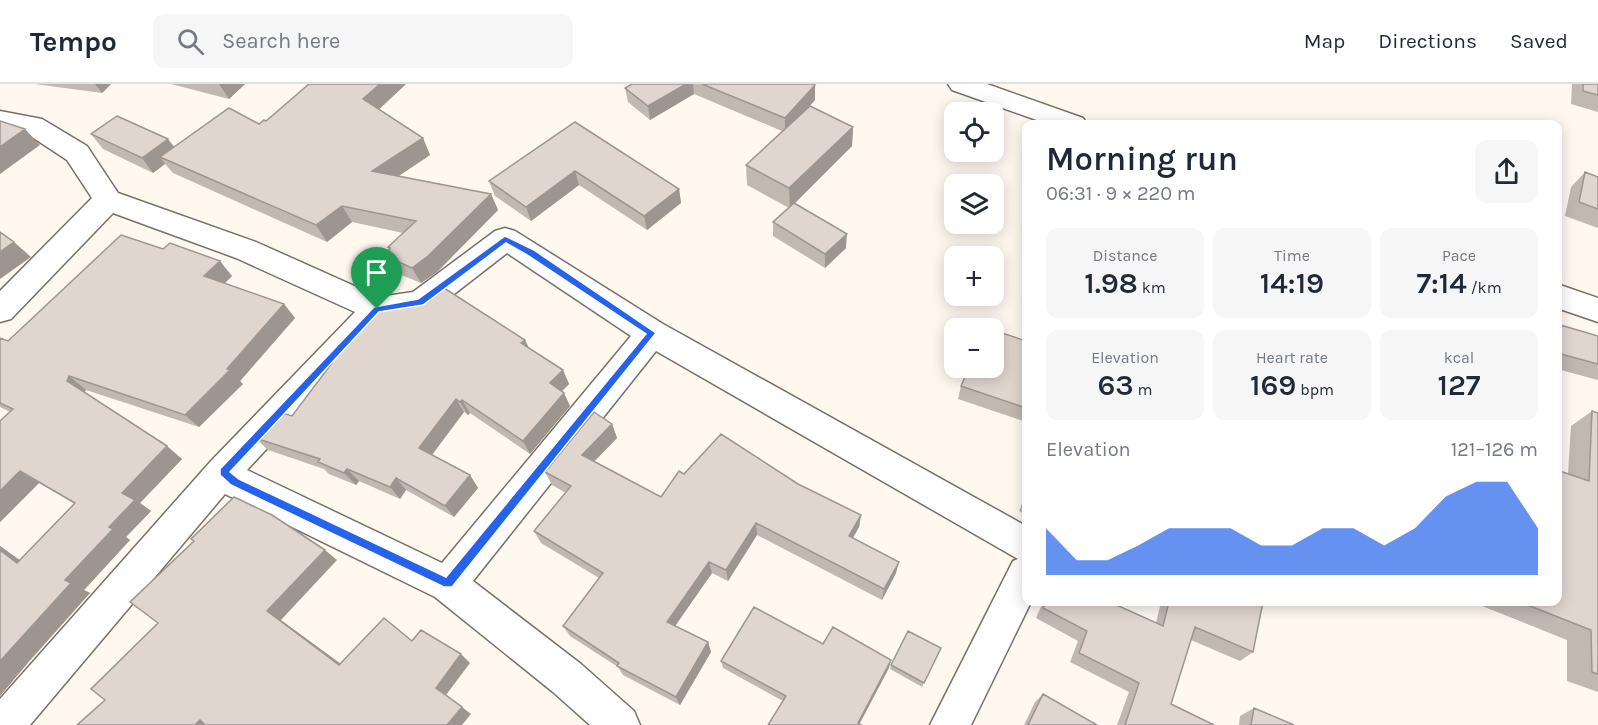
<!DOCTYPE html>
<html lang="en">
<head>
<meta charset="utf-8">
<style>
	body { margin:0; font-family:Karla,sans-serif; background:#f6f6f7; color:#1f2937; height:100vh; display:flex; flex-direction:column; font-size:22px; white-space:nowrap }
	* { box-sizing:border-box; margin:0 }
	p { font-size:20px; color:#747a83 }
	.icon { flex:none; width:33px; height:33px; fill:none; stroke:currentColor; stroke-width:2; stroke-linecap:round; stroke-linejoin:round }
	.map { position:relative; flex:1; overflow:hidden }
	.sheet { position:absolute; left:1022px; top:36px; width:540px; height:486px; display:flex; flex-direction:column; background:#fff; border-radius:12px; box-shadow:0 3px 15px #0003 }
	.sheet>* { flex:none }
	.controls { position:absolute; left:944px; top:18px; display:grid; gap:12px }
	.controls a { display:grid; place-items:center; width:60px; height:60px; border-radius:12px; background:#fff; box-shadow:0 3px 15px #0003; font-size:30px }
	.pin { position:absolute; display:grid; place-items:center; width:51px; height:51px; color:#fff; margin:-62px -26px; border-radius:50% 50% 50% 0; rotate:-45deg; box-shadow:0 0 6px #0007 }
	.pin .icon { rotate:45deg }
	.round { display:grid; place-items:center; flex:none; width:63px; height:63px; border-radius:12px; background:#f6f6f7 }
	.overview { display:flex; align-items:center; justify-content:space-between; height:102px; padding:0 24px }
	h1 { font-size:33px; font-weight:600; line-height:45px }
	.figures { display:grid; grid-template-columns:repeat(3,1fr); gap:9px; height:102px; padding:6px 24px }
	.figures div { display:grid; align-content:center; border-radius:12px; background:#f6f6f7; text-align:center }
	.figures b { font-size:30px; font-weight:600 }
	.figures small { font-size:16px; font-weight:400 }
	.figures p { font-size:16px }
	.chart { height:168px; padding:12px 24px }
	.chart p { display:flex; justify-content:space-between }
	.chart svg { width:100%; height:108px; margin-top:6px; fill:#2563eb; opacity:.7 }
	header { display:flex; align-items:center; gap:36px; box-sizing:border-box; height:84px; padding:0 30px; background:#fff; border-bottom:2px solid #e0e1e3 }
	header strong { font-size:28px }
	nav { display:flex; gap:33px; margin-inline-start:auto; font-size:21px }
	.search { width:420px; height:54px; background:#f6f6f7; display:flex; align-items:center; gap:15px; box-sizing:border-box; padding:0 21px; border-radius:12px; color:#747a83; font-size:22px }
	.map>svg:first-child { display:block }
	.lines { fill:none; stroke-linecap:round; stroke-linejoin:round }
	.minor-casing { stroke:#777067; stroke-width:3 }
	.minor { fill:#fff; fill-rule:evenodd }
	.wall { fill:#c1b8b0 }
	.shaded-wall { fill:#9d9690 }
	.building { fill:#e0d6cd; stroke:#9d9690; stroke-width:1.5 }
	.route { fill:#2563eb; stroke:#fff; stroke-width:1.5; fill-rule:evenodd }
</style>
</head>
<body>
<header>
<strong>Tempo</strong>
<div class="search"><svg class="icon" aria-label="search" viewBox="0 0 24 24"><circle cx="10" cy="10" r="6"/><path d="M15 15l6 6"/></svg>Search here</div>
<nav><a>Map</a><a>Directions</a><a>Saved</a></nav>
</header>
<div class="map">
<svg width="1598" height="641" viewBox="0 0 1598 641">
	<rect width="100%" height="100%" fill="#fef8ef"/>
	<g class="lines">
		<g class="minor-casing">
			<path id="minor" d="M 948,0 L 987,0 L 1083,34 L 1087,40 L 1048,40 L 952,6 Z
				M 0,27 L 42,35 L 87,62 L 118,109 L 256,158 L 379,213 L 413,208 L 495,147 L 505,144 L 515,147 L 663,240 L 1026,442 L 1026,518 L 1031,518 L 971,641 L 930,641 L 1013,477 L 1018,475 L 656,267 L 473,497 L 581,580 L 634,627 L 640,641 L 590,641 L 553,608 L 435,513 L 225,410 L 30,641 L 0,641 L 0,615 L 211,377 L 355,228 L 236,174 L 113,129 L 11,235 L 0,238 L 0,207 L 92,114 L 67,76 L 26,49 L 0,45 ZM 507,169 L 631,252 L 442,479 L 247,386 L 386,236 L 431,228 Z
				M 1557,200 L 1598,214 L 1598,238 L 1557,224 Z"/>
		</g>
		<use href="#minor" class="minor"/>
	</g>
	<path class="wall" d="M 35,0 L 111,0 L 102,9 Z
		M 171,0 L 245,0 L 229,15 Z
		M 309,0 L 406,0 L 379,25 L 423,54 L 430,71 L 398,92 L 491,110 L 498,126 L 437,188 L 421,199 L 394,188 L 385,172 L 390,165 L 388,163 L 403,149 L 352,138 L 327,158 L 173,89 L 165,80 L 153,89 L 103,65 L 91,50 L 174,62 L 259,40 L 266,37 Z
		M 632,0 L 812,0 L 815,16 L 807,25 L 853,43 L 852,62 L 794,120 L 846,164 L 825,184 L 773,152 L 773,138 L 789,124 L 747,101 L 746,81 L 782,47 L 694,10 L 650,36 L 628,18 L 625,4 Z
		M 1572,0 L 1598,0 L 1598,28 L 1571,20 Z
		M 575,38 L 679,105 L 681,119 L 647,146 L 579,101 L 531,137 L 495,112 L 489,97 Z
		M 1585,88 L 1598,93 L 1598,144 L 1565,132 L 1571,103 Z
		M 232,192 L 224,199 L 284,220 L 295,234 L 240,297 L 243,300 L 199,343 L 86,306 L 84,309 L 182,375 L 140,419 L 151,427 L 126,453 L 130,456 L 84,506 L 90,509 L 33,573 L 0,462 L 20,476 L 75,420 L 39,399 L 0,438 L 10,328 L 0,323 L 0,254 L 8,257 Z
		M 1557,240 L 1598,252 L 1598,296 L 1557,285 Z
		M 525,256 L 529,265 L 563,286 L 569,300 L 562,307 L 564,309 L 570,322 L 530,370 L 470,329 L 468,331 L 464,328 L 432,371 L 470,391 L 478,404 L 454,433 L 406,406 L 400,415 L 359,397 L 356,401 L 329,390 L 324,385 L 268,366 L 255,354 L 292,332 L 331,280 L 329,277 Z
		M 1026,257 L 1026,338 L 958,315 L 961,302 Z
		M 1592,327 L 1598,329 L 1598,608 L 1567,597 L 1567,556 L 1472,518 L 1557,518 L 1568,390 L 1571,342 Z
		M 612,340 L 617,354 L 594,377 L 661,413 L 684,390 L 798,400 L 861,431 L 859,443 L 853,454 L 896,489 L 882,516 L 757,451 L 728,497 L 712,489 L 675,542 L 708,558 L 711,568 L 680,621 L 623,591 L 618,583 L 570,552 L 563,542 L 599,494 L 541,459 L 534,447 L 566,409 L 552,401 L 545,388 Z
		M 1026,412 L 1026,431 L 1019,427 Z
		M 1043,518 L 1110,518 L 1156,539 L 1161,518 L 1263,518 L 1253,568 L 1240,577 L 1191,556 L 1171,620 L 1214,641 L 1117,641 L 1129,608 L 1070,578 L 1078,557 L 1036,534 Z
		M 823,560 L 889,584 L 783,617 L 723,584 L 721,577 Z
		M 941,564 L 922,603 L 890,585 L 891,581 Z
		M 1043,610 L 1097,641 L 1024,641 L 1035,618 Z
		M 1254,624 L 1294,641 L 1239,641 L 1240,632 Z"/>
	<path class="shaded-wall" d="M 95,0 L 111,0 L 102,9 Z
		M 219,0 L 245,0 L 229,15 Z
		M 380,0 L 406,0 L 372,32 L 363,15 Z
		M 686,0 L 693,0 L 694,10 L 650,36 L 648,22 Z
		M 815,1 L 815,16 L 785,48 L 785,34 Z
		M 853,43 L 852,62 L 790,124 L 789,104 Z
		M 25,45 L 40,61 L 0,90 L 0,63 Z
		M 423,54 L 430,71 L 381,104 L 372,87 Z
		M 168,55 L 179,69 L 160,73 L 165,80 L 153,89 L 142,74 Z
		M 575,87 L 579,101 L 531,137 L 526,123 Z
		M 679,105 L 681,119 L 647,146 L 644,132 Z
		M 491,110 L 498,126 L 437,188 L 421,199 L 412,184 Z
		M 342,122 L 352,138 L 327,158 L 316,141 Z
		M 847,150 L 846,164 L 825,184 L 825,170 Z
		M 14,158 L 31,173 L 0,195 L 0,168 Z
		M 220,177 L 232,192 L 217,207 L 204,192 Z
		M 284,220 L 295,234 L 240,297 L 243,300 L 199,343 L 185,331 Z
		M 525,256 L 532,270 L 521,259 Z
		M 563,286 L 569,300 L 556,313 L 550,299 Z
		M 69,292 L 86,306 L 83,310 L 67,297 Z
		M 564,309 L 570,322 L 530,370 L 523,357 Z
		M 456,315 L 464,328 L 428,376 L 419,364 Z
		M 462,316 L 470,329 L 468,331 L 460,318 Z
		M 612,340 L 617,354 L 588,384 L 582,371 Z
		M 167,362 L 182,375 L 140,419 L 151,427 L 126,453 L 130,456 L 84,506 L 65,496 L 109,443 L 122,409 Z
		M 347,385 L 359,397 L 356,401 L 344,389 Z
		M 20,387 L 39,399 L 0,438 L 0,407 Z
		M 470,391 L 478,404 L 454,433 L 445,422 Z
		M 396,394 L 406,406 L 400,415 L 390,403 Z
		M 861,431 L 859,443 L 847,464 L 849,452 Z
		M 756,439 L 757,451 L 728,497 L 726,486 Z
		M 0,462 L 37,489 L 17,479 L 0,466 Z
		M 325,466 L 337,476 L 281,536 L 352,588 L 339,581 L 267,527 Z
		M 709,478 L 712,489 L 671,548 L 667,538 Z
		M 899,478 L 896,489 L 882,516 L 884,505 Z
		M 71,499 L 90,509 L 33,573 L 0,612 L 0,577 Z
		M 708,558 L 711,568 L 680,621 L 676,613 Z
		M 461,570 L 470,579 L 446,611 L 436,604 Z
		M 891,576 L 889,584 L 859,641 L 858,639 Z
		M 462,623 L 471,630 L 462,641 L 447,641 Z
		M 200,636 L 213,641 L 195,641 Z"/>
	<path class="building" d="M 309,0 L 380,0 L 363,15 L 423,54 L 372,87 L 491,110 L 428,172 L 412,184 L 385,172 L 390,164 L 388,163 L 416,137 L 342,122 L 316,141 L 160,73 L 229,24 L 259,40 L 264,36 L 266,37 Z
		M 632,0 L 686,0 L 648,22 L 625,4 Z
		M 702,0 L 812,0 L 815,1 L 785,34 Z
		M 1583,0 L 1598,0 L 1598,11 L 1583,7 Z
		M 810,22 L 853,43 L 789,104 L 746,81 Z
		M 117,32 L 168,55 L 142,74 L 91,50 Z
		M 0,37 L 25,45 L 0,63 Z
		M 575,38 L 679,105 L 644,132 L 575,87 L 526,123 L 489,97 Z
		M 1585,88 L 1598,93 L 1598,125 L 1579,118 Z
		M 794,119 L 847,150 L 825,170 L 773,138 Z
		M 0,148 L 14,158 L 0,168 Z
		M 121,151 L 163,165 L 170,159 L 220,177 L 204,192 L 284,220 L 227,285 L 230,286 L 185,331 L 69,292 L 67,297 L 167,362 L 122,409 L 135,416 L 109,443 L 113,445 L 65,496 L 71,499 L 0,577 L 0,466 L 17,479 L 75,419 L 20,387 L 0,407 L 0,337 L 13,325 L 0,319 L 0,254 L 8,257 Z
		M 441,202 L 525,256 L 521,259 L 563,286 L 550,299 L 564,309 L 523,357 L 462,316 L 460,318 L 456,315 L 419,364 L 470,391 L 445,422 L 396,394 L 390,403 L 347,385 L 344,389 L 318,378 L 320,375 L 255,354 L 279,328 L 292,332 L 332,279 L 329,277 L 385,222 L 423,216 Z
		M 1557,240 L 1598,252 L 1598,280 L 1557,269 Z
		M 993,246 L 1026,257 L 1026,324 L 961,302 L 969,284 L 993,284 Z
		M 1592,327 L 1598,329 L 1598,590 L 1592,588 L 1591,546 L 1520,518 L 1557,518 L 1557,386 L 1589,397 Z
		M 594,328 L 612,340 L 582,371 L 661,413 L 679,387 L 684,390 L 721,350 L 798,400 L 861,431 L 849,452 L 899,478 L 884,505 L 756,439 L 726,486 L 709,478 L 667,538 L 708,558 L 676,613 L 617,582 L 619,579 L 563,542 L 603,489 L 534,447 L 571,402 L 545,388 Z
		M 1026,412 L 1026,424 L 1022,422 Z
		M 234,413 L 272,431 L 325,466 L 267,527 L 339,581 L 384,534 L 412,557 L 421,546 L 461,570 L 436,604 L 462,623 L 447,641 L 205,641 L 200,636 L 195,641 L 77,641 L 105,616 L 91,605 L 158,539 L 130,518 L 194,457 L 191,455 Z
		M 1046,518 L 1110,518 L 1163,542 L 1169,518 L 1263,518 L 1253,568 L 1195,543 L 1171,620 L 1214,641 L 1125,641 L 1139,599 L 1079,569 L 1087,547 L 1043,524 Z
		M 754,523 L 823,560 L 833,543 L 891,576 L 858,639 L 861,641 L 768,641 L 786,612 L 721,577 Z
		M 908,547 L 941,564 L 924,599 L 891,581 Z
		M 1043,610 L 1097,641 L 1028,641 Z
		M 1254,624 L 1294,641 L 1251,641 Z"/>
	<path class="route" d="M 505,152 L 534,166 L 656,249 L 452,503 L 444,503 L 231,401 L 220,391 L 220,385 L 374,223 L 418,215 ZM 506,159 L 527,171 L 646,250 L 446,493 L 239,395 L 230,388 L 379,228 L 423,221 Z"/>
</svg>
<div class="controls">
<a><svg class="icon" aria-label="locate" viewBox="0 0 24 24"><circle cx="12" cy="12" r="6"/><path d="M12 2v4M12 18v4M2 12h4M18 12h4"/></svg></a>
<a><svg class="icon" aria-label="layers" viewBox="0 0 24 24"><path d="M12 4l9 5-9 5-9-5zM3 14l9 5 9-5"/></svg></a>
<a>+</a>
<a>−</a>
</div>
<div class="pin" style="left:377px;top:225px;background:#1e9e55"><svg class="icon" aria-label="arrive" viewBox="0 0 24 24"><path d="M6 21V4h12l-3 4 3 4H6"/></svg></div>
<section class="sheet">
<div class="overview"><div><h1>Morning run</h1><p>06:31 · 9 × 220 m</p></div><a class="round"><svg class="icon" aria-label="share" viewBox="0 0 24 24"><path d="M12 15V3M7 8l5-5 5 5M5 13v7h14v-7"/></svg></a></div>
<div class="figures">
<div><p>Distance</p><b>1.98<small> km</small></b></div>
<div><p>Time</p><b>14:19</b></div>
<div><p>Pace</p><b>7:14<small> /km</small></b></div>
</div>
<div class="figures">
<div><p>Elevation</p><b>63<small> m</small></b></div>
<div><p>Heart rate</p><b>169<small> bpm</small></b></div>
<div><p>kcal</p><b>127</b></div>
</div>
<div class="chart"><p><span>Elevation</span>121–126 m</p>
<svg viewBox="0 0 160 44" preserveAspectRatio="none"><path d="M0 44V25L10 38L20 38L30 32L40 25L50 25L60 25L70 32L80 32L90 25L100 25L110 32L120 25L130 12L140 6L150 6L160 25V44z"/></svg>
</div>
</section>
</div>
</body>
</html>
